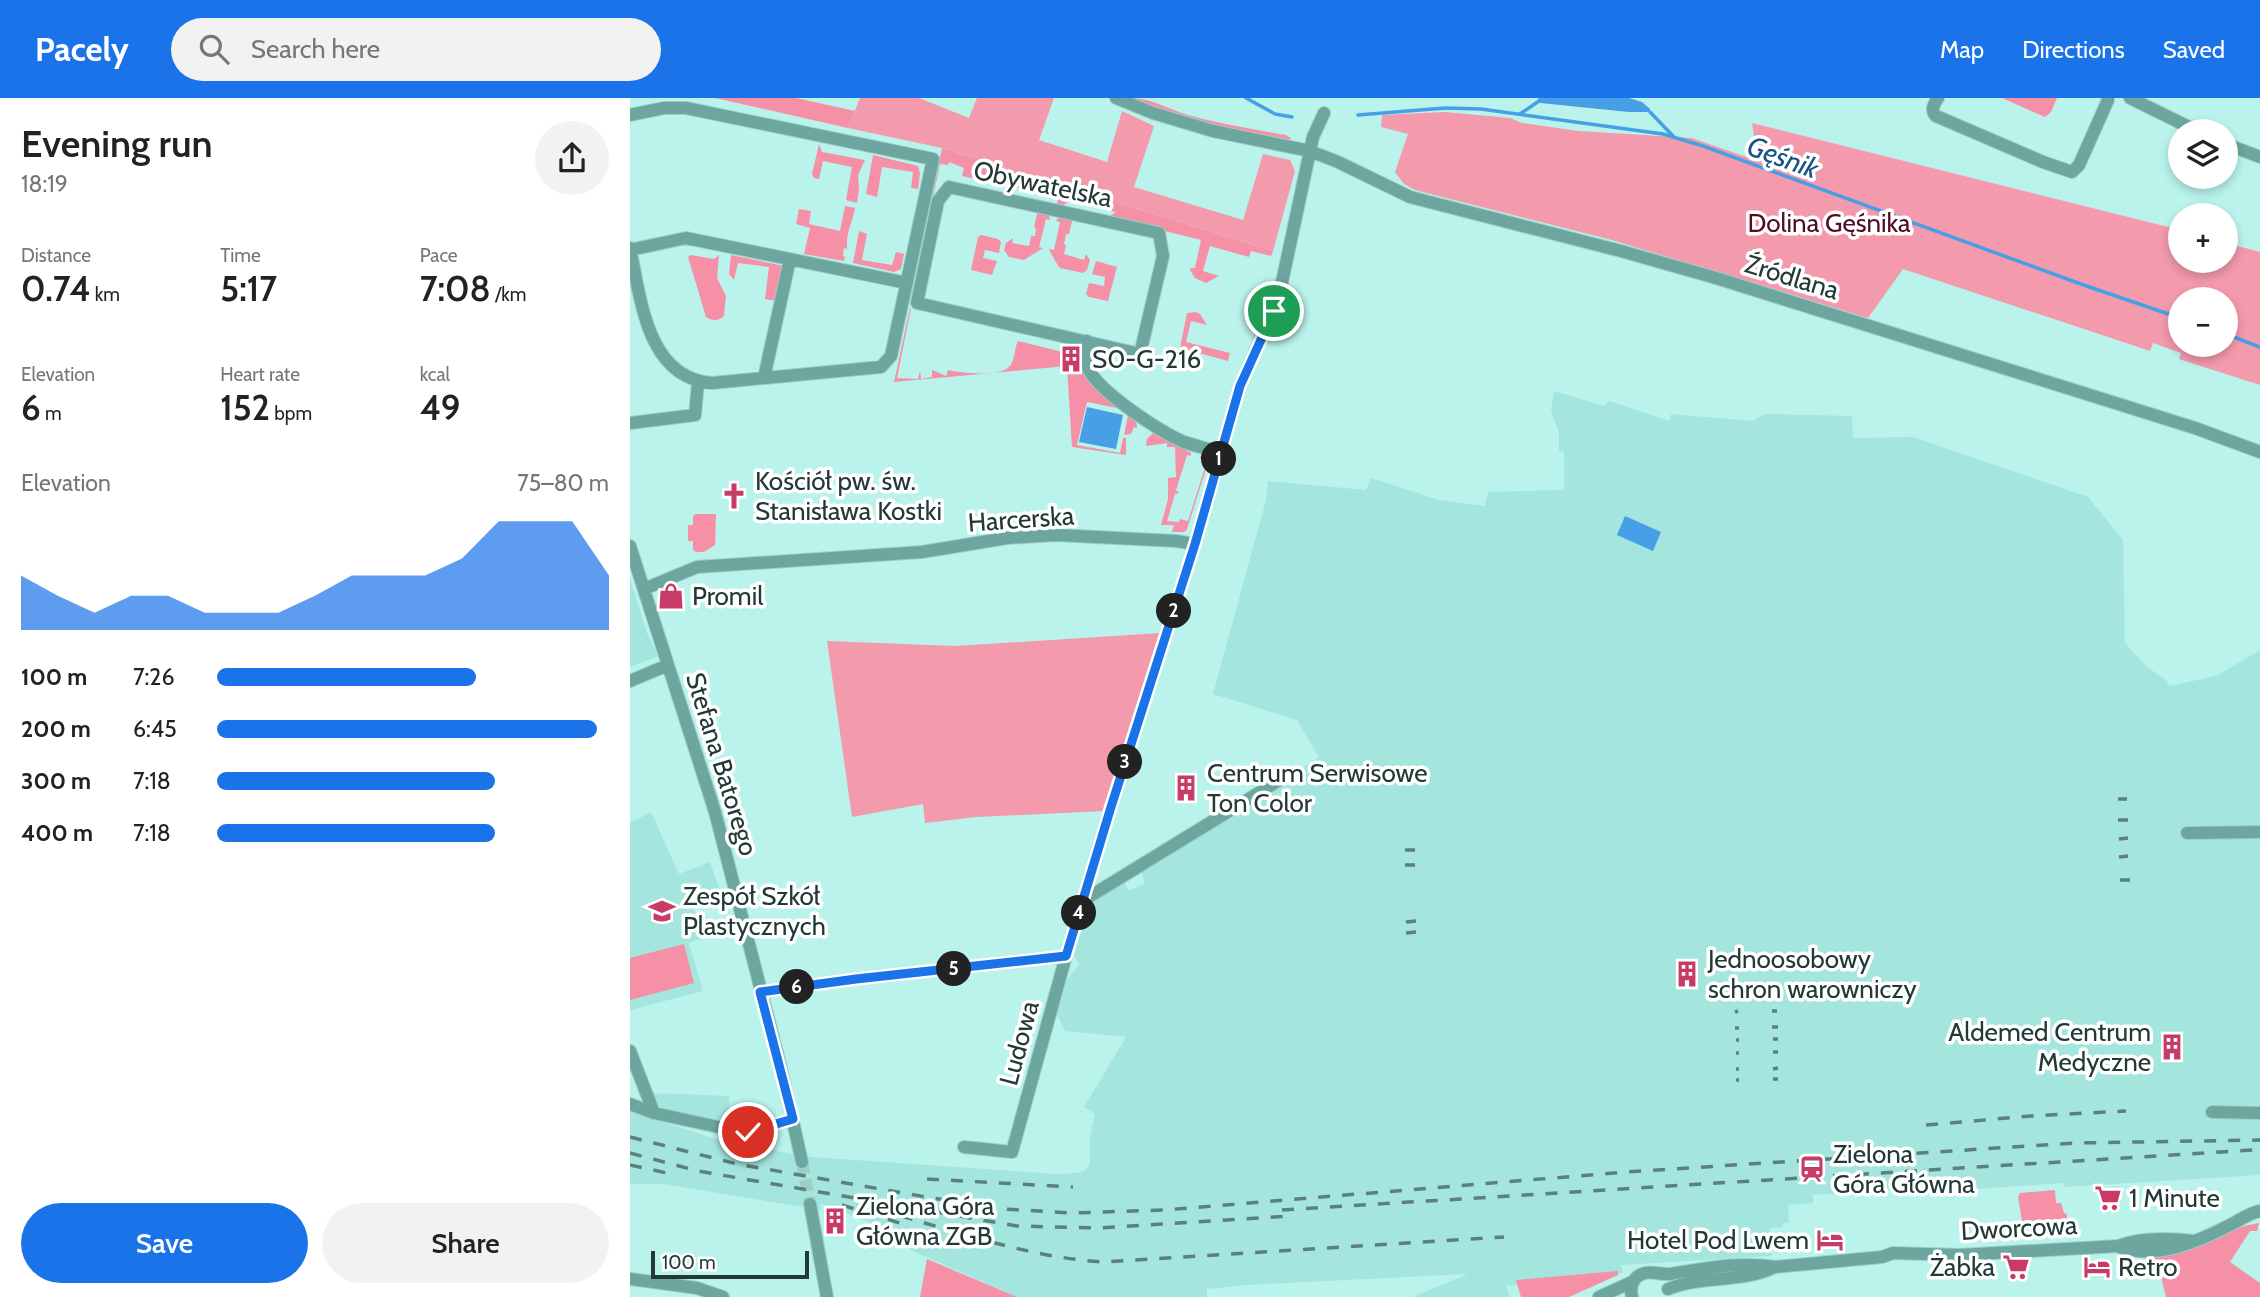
<!DOCTYPE html>
<html lang="en">
<head>
<meta charset="utf-8">
<style>
	body { margin:0; font-family:Cabin,sans-serif; background:#f2f2f2; color:#222; height:100vh; display:flex; flex-direction:column; font-size:26px; white-space:nowrap }
	* { box-sizing:border-box; margin:0 }
	p { font-size:23px; color:#767676 }
	.icon { flex:none; width:38px; height:38px; fill:none; stroke:currentColor; stroke-width:2; stroke-linecap:round; stroke-linejoin:round }
	.map { position:relative; flex:1; overflow:hidden }
	.sheet { display:flex; flex-direction:column; background:#fff; width:630px }
	.sheet>* { flex:none }
	.tools { position:absolute; left:1538px; top:21px; display:grid; gap:14px }
	.tools a { display:grid; place-items:center; width:70px; height:70px; border-radius:50%; background:#fff; box-shadow:0 4px 10px #0003; font-size:35px }
	.scale { position:absolute; left:21px; bottom:18px; width:158px; box-sizing:border-box; padding-left:7px; border:4px solid #223936; border-top:0; font-size:19px; line-height:24px; white-space:nowrap; color:#223936; -webkit-text-stroke:5px #fff; paint-order:stroke }
	.pin { position:absolute; display:grid; place-items:center; width:60px; height:60px; color:#fff; margin:-30px; border:4px solid #fff; border-radius:50%; box-shadow:0 2px 7px #0007 }
	.km { position:absolute; width:35px; height:35px; margin:-18px; border-radius:50%; background:#222; color:#fff; font-size:19px; line-height:35px; text-align:center }
	.round { display:grid; place-items:center; flex:none; width:74px; height:74px; border-radius:37px; background:#f2f2f2 }
	.headline { display:flex; align-items:center; justify-content:space-between; height:119px; padding:0 21px }
	h1 { font-size:38px; font-weight:600; line-height:52px }
	.metrics { display:grid; grid-template-columns:repeat(3,1fr); gap:10px; height:119px; padding:7px 21px }
	.metrics div { display:grid; align-content:center }
	.metrics b { font-size:35px; font-weight:600 }
	.metrics small { font-size:19px; font-weight:400 }
	.metrics p { font-size:19px }
	.chart { height:196px; padding:14px 21px }
	.chart p { display:flex; justify-content:space-between }
	.chart svg { width:100%; height:126px; margin-top:7px; fill:#1a73e8; opacity:.7 }
	.primary-button { display:flex; gap:14px; margin-top:auto; padding:14px 21px }
	.primary-button a { flex:1; height:80px; border-radius:42px; background:#1a73e8; color:#fff; font-size:28px; font-weight:600; line-height:80px; text-align:center }
	.primary-button a+a { background:#f2f2f2; color:#222 }
	ul { padding:0 21px; list-style:none; font-size:23px }
	li { display:grid; grid-template-columns:112px 84px 1fr; align-items:center; height:52px }
	li i { height:18px; border-radius:9px; background:#1a73e8 }
	header { display:flex; align-items:center; gap:42px; box-sizing:border-box; height:98px; padding:0 35px; background:#1a73e8; color:#fff }
	header strong { font-size:33px }
	nav { display:flex; gap:38px; margin-inline-start:auto; font-size:24px }
	.search { width:490px; height:63px; background:#f2f2f2; display:flex; align-items:center; gap:18px; box-sizing:border-box; padding:0 24px; border-radius:38px; color:#767676; font-size:26px }
	main { display:flex; flex:1; min-height:0 }
	.map>svg:first-child { display:block }
	.built { fill:#a4e6de }
	.green { fill:#f690a7 }
	.forest { fill:#f39aad; fill-rule:evenodd }
	.water { fill:#479fe6 }
	.lines { fill:none; stroke-linecap:round; stroke-linejoin:round }
	.stream { stroke:#479fe6; stroke-width:3.5 }
	.minor-tunnel { stroke:#9bcec7; stroke-width:12; stroke-dasharray:12 6; stroke-linecap:butt }
	.minor-casing { stroke:#9bcec7; stroke-width:14 }
	.minor { stroke:#6da69f; stroke-width:12 }
	.rail { stroke:#5c807b; stroke-width:3.5; stroke-dasharray:12 12; stroke-linecap:butt }
	.route-casing { stroke:#fff; stroke-width:14 }
	.route { stroke:#1a73e8; stroke-width:9 }
	.labels { text-anchor:middle; dominant-baseline:central; stroke-width:7; stroke-linejoin:round; paint-order:stroke }
	.street-label { font-size:26px; fill:#223936; stroke:#fff }
	.park-label { font-size:26px; fill:#500d23; stroke:#fff }
	.poi-label { font-size:26px; fill:#223936; stroke:#fff; text-anchor:start }
	.water-label { font-size:28px; font-style:italic; fill:#145382; stroke:#fff }
</style>
</head>
<body>
<header>
<strong>Pacely</strong>
<div class="search"><svg class="icon" aria-label="search" viewBox="0 0 24 24"><circle cx="10" cy="10" r="6"/><path d="M15 15l6 6"/></svg>Search here</div>
<nav><a>Map</a><a>Directions</a><a>Saved</a></nav>
</header>
<main>
<section class="sheet">
<div class="headline"><div><h1>Evening run</h1><p>18:19</p></div><a class="round"><svg class="icon" aria-label="share" viewBox="0 0 24 24"><path d="M12 15V3M7 8l5-5 5 5M5 13v7h14v-7"/></svg></a></div>
<div class="metrics">
<div><p>Distance</p><b>0.74<small> km</small></b></div>
<div><p>Time</p><b>5:17</b></div>
<div><p>Pace</p><b>7:08<small> /km</small></b></div>
</div>
<div class="metrics">
<div><p>Elevation</p><b>6<small> m</small></b></div>
<div><p>Heart rate</p><b>152<small> bpm</small></b></div>
<div><p>kcal</p><b>49</b></div>
</div>
<div class="chart"><p><span>Elevation</span>75–80 m</p>
<svg viewBox="0 0 160 44" preserveAspectRatio="none"><path d="M0 44V25L10 32L20 38L30 32L40 32L50 38L60 38L70 38L80 32L90 25L100 25L110 25L120 19L130 6L140 6L150 6L160 25V44z"/></svg>
</div>
<ul>
<li><b>100 m</b>7:26<i style="width:66%"></i></li>
<li><b>200 m</b>6:45<i style="width:97%"></i></li>
<li><b>300 m</b>7:18<i style="width:71%"></i></li>
<li><b>400 m</b>7:18<i style="width:71%"></i></li>
</ul>
<div class="primary-button"><a>Save</a><a>Share</a></div>
</section>
<div class="map">
<svg width="1630" height="1199" viewBox="0 0 1630 1199">
	<rect width="100%" height="100%" fill="#b9f3eb"/>
	<path class="built" d="M 924,293 L 974,308 L 979,303 L 1039,323 L 1041,316 L 1123,323 L 1135,316 L 1222,318 L 1223,340 L 1283,339 L 1458,399 L 1493,442 L 1495,545 L 1516,568 L 1537,583 L 1539,588 L 1586,578 L 1630,552 L 1630,1077 L 1434,1089 L 1433,1085 L 1331,1092 L 1330,1089 L 1183,1097 L 1183,1105 L 1158,1107 L 1159,1125 L 1153,1125 L 1153,1129 L 1140,1130 L 1142,1158 L 991,1167 L 993,1175 L 876,1188 L 880,1199 L 783,1199 L 838,1176 L 617,1187 L 577,1191 L 577,1199 L 387,1199 L 274,1149 L 277,1139 L 190,1105 L 191,1113 L 168,1108 L 33,1086 L 0,1086 L 0,1013 L 95,1044 L 181,1059 L 426,1076 L 446,1075 L 454,1073 L 460,1066 L 460,1039 L 465,1016 L 454,1009 L 496,939 L 435,933 L 427,916 L 438,880 L 449,867 L 444,857 L 459,809 L 463,803 L 493,781 L 498,793 L 515,786 L 511,772 L 689,659 L 667,622 L 583,596 L 636,402 L 638,383 L 736,392 L 741,380 L 809,402 L 855,408 L 858,394 L 934,392 L 934,354 L 929,353 L 929,335 L 921,312 Z
		M 0,481 L 17,535 L 28,558 L 0,569 Z
		M 21,714 L 49,776 L 80,764 L 92,799 L 97,805 L 83,809 L 81,805 L 64,810 L 72,840 L 59,845 L 73,893 L 0,912 L 0,725 Z
		M 20,995 L 99,998 L 100,1029 L 30,1010 Z"/>
	<path class="green" d="M 85,0 L 166,0 L 225,13 L 218,30 Z
		M 500,0 C 521,0 538,11 558,17 C 590,26 623,31 656,37 L 662,41 C 648,44 633,39 619,36 C 578,28 538,16 500,0 Z
		M 1372,0 L 1427,0 L 1421,14 L 1415,19 Z
		M 189,46 L 192,54 L 235,62 L 228,77 L 229,91 L 227,105 L 216,102 L 222,69 L 193,63 L 189,81 L 184,80 L 182,76 Z
		M 312,50 L 643,153 L 641,158 L 621,153 L 619,159 L 580,148 L 573,173 L 589,178 L 576,185 L 565,180 L 560,172 L 561,170 L 565,170 L 571,142 L 478,119 L 486,114 L 439,103 L 431,109 L 426,108 L 429,99 L 332,78 L 334,70 L 319,64 L 318,67 L 310,66 L 283,196 Z
		M 243,57 L 288,68 L 290,75 L 288,91 L 281,90 L 283,74 L 252,69 L 247,99 L 236,96 Z
		M 215,108 L 225,110 C 222,126 216,133 217,151 L 214,150 L 213,158 L 215,159 L 214,163 L 174,156 L 180,130 L 166,126 L 169,111 L 181,113 L 179,126 L 210,133 Z
		M 408,112 L 418,115 L 420,122 L 416,121 L 409,149 L 413,150 L 394,162 L 379,159 L 374,152 L 376,145 L 383,140 L 382,145 L 399,148 L 401,138 L 405,138 L 406,130 L 404,129 Z
		M 429,119 L 443,119 L 439,136 L 436,136 L 434,146 L 436,147 L 434,156 L 454,162 L 456,156 L 460,162 L 457,172 L 453,175 L 430,170 C 428,168 420,154 419,151 L 424,152 L 430,124 L 426,123 Z
		M 229,133 L 237,136 L 232,162 L 262,167 L 266,154 L 274,156 L 271,171 L 264,174 L 223,165 Z
		M 351,137 L 368,141 L 371,144 L 369,155 L 355,152 L 353,160 L 367,163 L 362,177 L 341,172 L 348,139 Z
		M 61,157 L 84,161 L 89,157 L 87,180 L 96,198 L 94,218 C 89,223 82,223 76,219 L 58,159 Z
		M 101,157 L 154,168 L 147,203 L 135,201 L 139,169 L 108,165 L 104,182 L 99,176 Z
		M 466,163 L 487,169 L 478,203 L 459,199 L 456,196 L 459,185 L 474,188 L 475,179 L 462,176 Z
		M 280,210 L 281,210 L 267,280 L 288,281 L 290,273 L 291,281 L 302,279 L 302,272 L 316,278 L 318,272 C 330,275 369,279 379,269 C 385,264 384,250 388,243 L 449,258 C 458,292 479,303 506,321 L 507,330 L 504,329 L 501,336 L 494,337 L 498,317 L 487,310 L 457,304 L 447,347 L 490,355 L 493,340 L 496,340 L 496,357 L 442,349 L 437,268 L 264,284 Z
		M 566,214 L 570,216 L 577,227 L 561,223 L 556,244 L 600,255 L 598,263 L 550,250 L 557,215 Z
		M 524,334 L 561,355 L 561,358 L 557,357 L 546,392 L 549,395 L 545,396 L 537,423 L 549,424 L 550,421 L 558,423 L 577,363 L 569,360 L 573,356 L 580,358 L 557,431 L 554,434 L 542,434 L 544,427 L 531,427 L 538,401 L 538,380 L 546,379 L 545,349 L 537,349 L 537,345 L 516,348 L 517,341 Z
		M 66,416 L 86,416 L 85,447 L 74,454 L 66,454 L 63,452 L 63,443 L 58,443 L 58,427 L 63,427 L 63,418 Z
		M 54,846 L 64,885 L 0,902 L 0,860 Z
		M 1425,1092 L 1426,1105 L 1431,1105 L 1434,1115 L 1437,1116 L 1437,1123 L 1392,1123 L 1388,1099 L 1390,1095 Z
		M 1629,1125 L 1627,1133 L 1620,1133 L 1600,1164 L 1630,1185 L 1630,1199 L 1536,1199 L 1529,1171 L 1523,1166 L 1523,1158 L 1556,1152 L 1614,1128 Z
		M 297,1161 L 387,1199 L 290,1199 Z
		M 988,1173 L 988,1177 L 939,1199 L 891,1199 L 886,1182 Z"/>
	<path class="forest" d="M 230,0 L 289,0 L 339,20 L 347,0 L 424,0 L 409,42 L 477,64 L 492,13 L 524,28 L 504,89 L 613,122 L 633,56 L 660,62 L 665,73 L 643,153 L 312,50 L 218,30 Z
		M 815,14 L 880,20 L 892,25 L 949,33 L 1062,40 L 1128,63 L 1122,25 L 1550,132 L 1550,163 L 1596,163 L 1596,145 L 1630,154 L 1630,287 L 1549,261 L 1551,255 L 1523,245 L 1520,253 L 1273,171 L 1238,220 L 982,142 L 785,92 L 774,86 L 765,74 L 778,36 L 751,29 L 752,17 ZM 1596,201 L 1596,247 L 1550,247 L 1550,201 Z
		M 530,535 L 474,713 L 346,719 L 295,725 L 293,706 L 222,719 L 197,543 L 325,548 Z"/>
	<path class="water" d="M 908,0 L 999,0 L 1012,4 L 1020,11 L 1020,14 L 999,14 L 910,5 Z
		M 457,309 L 493,317 L 486,351 L 449,344 Z
		M 995,418 L 1031,434 L 1023,453 L 987,437 Z"/>
	<g class="lines">
		<path class="stream" d="M 616,0 L 645,16 L 662,19
			M 1020,14 L 1043,38
			M 890,16 L 909,3
			M 728,17 L 815,10 L 851,11 L 1033,36 L 1073,48 L 1448,185 L 1550,220
			M 1596,236 L 1630,249"/>
		<path class="minor-tunnel" d="M 172,1064 L 180,1106"/>
		<g class="minor-casing">
			<path id="minor" d="M 486,0 L 523,15 L 583,33 L 680,53 L 708,64 L 780,99 L 991,153 L 1086,180 L 1565,330 L 1630,354
				M 1308,0 C 1304,6 1300,12 1306,18 L 1413,64 L 1442,74 L 1449,67 L 1478,2
				M 1500,0 L 1567,33
				M 0,17 L 34,10 L 56,10 L 303,61 L 261,258 L 251,269 L 82,285 C 17,280 11,202 0,150
				M 1596,46 L 1630,59
				M 319,89 L 529,135 L 533,158 L 510,256 L 287,205 L 308,103 Z
				M 0,152 L 56,140 L 277,185
				M 457,243 C 456,252 454,261 458,270 C 469,294 529,333 554,344 C 566,348 579,351 591,355
				M 134,280 L 160,161
				M 0,325 L 65,317 L 68,284
				M 0,448 L 85,714 L 150,966 L 172,1064
				M 14,491 L 67,469 L 292,454 L 377,440 L 426,437 L 546,443 L 565,446
				M 0,583 L 38,567
				M 1557,735 L 1630,734
				M 454,802 L 648,683
				M 130,894 L 226,881 L 436,858
				M 0,953 L 24,1015
				M 0,1006 L 24,1015 L 107,1033 L 118,1034 L 163,1021
				M 1582,1014 L 1630,1015
				M 334,1049 L 382,1054 L 436,858 L 478,718 L 565,446 L 610,288 L 649,198 L 680,53 L 683,39 L 694,15
				M 180,1106 L 197,1199
				M 1489,1149 C 1526,1162 1567,1144 1600,1127 C 1610,1122 1619,1115 1630,1113
				M 0,1181 L 67,1190 L 93,1199
				M 1038,1191 C 1073,1177 1113,1185 1145,1169
				M 969,1199 L 1004,1183
				M 1002,1199 C 1000,1190 1002,1180 1012,1176 C 1021,1172 1030,1177 1039,1176 C 1074,1171 1111,1163 1145,1169 L 1252,1159 L 1263,1155 L 1330,1157 L 1488,1148 C 1510,1140 1539,1140 1563,1143"/>
		</g>
		<use href="#minor" class="minor"/>
		<path class="rail" d="M 1488,701 L 1497,701
			M 1488,722 L 1498,722
			M 1489,741 L 1498,740
			M 775,752 L 785,752
			M 1489,759 L 1498,758
			M 775,767 L 785,767
			M 1490,782 L 1500,782
			M 776,824 L 786,823
			M 776,835 L 786,834
			M 1142,913 L 1147,913
			M 1105,914 L 1108,913
			M 1142,929 L 1148,929
			M 1105,930 L 1109,930
			M 1143,941 L 1148,941
			M 1106,942 L 1109,942
			M 1143,954 L 1148,954
			M 1106,955 L 1109,955
			M 1106,971 L 1109,971
			M 1143,971 L 1148,970
			M 1143,981 L 1148,981
			M 1106,982 L 1109,982
			M 1296,1027 L 1401,1018 L 1496,1013
			M 0,1039 L 107,1066 L 296,1099 L 373,1111 L 442,1115 L 534,1112 L 996,1074 L 1445,1045 L 1630,1042
			M 0,1055 L 68,1073 L 387,1128 L 468,1130 L 662,1118
			M 0,1067 L 37,1075
			M 297,1081 L 443,1089
			M 212,1107 L 279,1128
			M 652,1112 L 1623,1052
			M 271,1118 C 337,1137 405,1160 474,1164 L 874,1139"/>
	</g>
	<g class="lines">
		<g class="route-casing">
			<path id="route" d="M 118,1034 L 163,1021 L 130,894 L 226,881 L 436,858 L 481,709 L 565,446 L 610,288 L 644,213"/>
		</g>
		<use href="#route" class="route"/>
	</g>
	<defs>
		<g id="building-bare" transform="scale(2.1)"><path d="M-4-6H4V6H1V3H-1V6H-4ZM-2.5-4.3h1.7v1.8h-1.7ZM.8-4.3h1.7v1.8H.8ZM-2.5-1h1.7V.8h-1.7ZM.8-1h1.7V.8H.8Z" fill="#c93b67" stroke="#fff" stroke-width="2.5" paint-order="stroke"/></g>
		<g id="church-bare" transform="scale(2.1)"><path d="M-1.2-6h2.4v3.5h3.3v2.4h-3.3V6h-2.4V-.1h-3.3v-2.4h3.3Z" fill="#c93b67" stroke="#fff" stroke-width="2.5" paint-order="stroke"/></g>
		<g id="shop-bare" transform="scale(2.1)"><path d="M-5-2.5h2.3a2.7 3.5 0 0 1 5.4 0H5L5.5 6h-11ZM-1.5-2.5h3a1.5 2.3 0 0 0-3 0Z" fill="#c93b67" stroke="#fff" stroke-width="2.5" paint-order="stroke"/></g>
		<g id="school-bare" transform="scale(2.1)"><path d="M0-5L7-2L0 1L-7-2ZM-4 1L0 2.5L4 1V4Q0 6-4 4Z" fill="#c93b67" stroke="#fff" stroke-width="2.5" paint-order="stroke"/></g>
		<g id="station-bare" transform="scale(2.1)"><path d="M-3-6H3Q5-6 5-4V2Q5 4 3 4L4.5 6H3L1.5 4h-3L-3 6H-4.5L-3 4Q-5 4-5 2V-4Q-5-6-3-6ZM-3.5-4v3h7v-3ZM-3.5 1v1.5H-2V1ZM2 1v1.5H3.5V1Z" fill="#c93b67" stroke="#fff" stroke-width="2.5" paint-order="stroke"/></g>
		<g id="supermarket-bare" transform="scale(2.1)"><path d="M-6-5.5h2.5l.6 2H6L4.5 2H-2.5L-4.4-4H-6ZM-1.5 3.2a1.3 1.3 0 1 0 .1 0ZM3 3.2a1.3 1.3 0 1 0 .1 0Z" fill="#c93b67" stroke="#fff" stroke-width="2.5" paint-order="stroke"/></g>
		<g id="hotel-bare" transform="scale(2.1)"><path d="M-6-4.5h1.5V1H6V5H4.5V3h-9V5H-6ZM-4 0a1.8 1.8 0 1 1 3.6 0ZM.5 0V-2.5h3Q6-2.5 6 0Z" fill="#c93b67" stroke="#fff" stroke-width="2.5" paint-order="stroke"/></g>
	</defs>
	<g fill-rule="evenodd">
		<use href="#building-bare" x="441" y="261"/>
		<use href="#church-bare" x="104" y="398"/>
		<use href="#shop-bare" x="41" y="498"/>
		<use href="#building-bare" x="556" y="690"/>
		<use href="#school-bare" x="32" y="813"/>
		<use href="#building-bare" x="1057" y="876"/>
		<use href="#building-bare" x="1542" y="949"/>
		<use href="#station-bare" x="1182" y="1071"/>
		<use href="#supermarket-bare" x="1478" y="1100"/>
		<use href="#building-bare" x="205" y="1123"/>
		<use href="#hotel-bare" x="1200" y="1142"/>
		<use href="#supermarket-bare" x="1386" y="1169"/>
		<use href="#hotel-bare" x="1467" y="1169"/>
	</g>
	<g class="labels">
		<g class="street-label">
			<text transform="translate(413 86) rotate(12)">Obywatelska</text>
			<text transform="translate(1162 179) rotate(17)">Źródlana</text>
			<text transform="translate(391 421) rotate(-4)">Harcerska</text>
			<text transform="translate(92 666) rotate(73)">Stefana Batorego</text>
			<text transform="translate(389 945) rotate(-75)">Ludowa</text>
			<text transform="translate(1389 1130) rotate(-3)">Dworcowa</text>
		</g>
		<g class="park-label">
			<text x="1199" y="125">Dolina Gęśnika</text>
		</g>
		<g class="poi-label">
			<text x="462" y="261">S0-G-216</text>
			<text x="125" y="383">Kościół pw. św.<tspan x="125" dy="30">Stanisława Kostki</tspan></text>
			<text x="62" y="498">Promil</text>
			<text x="577" y="675">Centrum Serwisowe<tspan x="577" dy="30">Ton Color</tspan></text>
			<text x="53" y="798">Zespół Szkół<tspan x="53" dy="30">Plastycznych</tspan></text>
			<text x="1078" y="861">Jednoosobowy<tspan x="1078" dy="30">schron warowniczy</tspan></text>
			<text x="1521" y="934" text-anchor="end">Aldemed Centrum<tspan x="1521" dy="30">Medyczne</tspan></text>
			<text x="1203" y="1056">Zielona<tspan x="1203" dy="30">Góra Główna</tspan></text>
			<text x="1499" y="1100">1 Minute</text>
			<text x="226" y="1108">Zielona Góra<tspan x="226" dy="30">Główna ZGB</tspan></text>
			<text x="1179" y="1142" text-anchor="end">Hotel Pod Lwem</text>
			<text x="1365" y="1169" text-anchor="end">Żabka</text>
			<text x="1488" y="1169">Retro</text>
		</g>
		<g class="water-label">
			<text transform="translate(1153 59) rotate(20)">Gęśnik</text>
		</g>
	</g>
</svg>
<div class="tools">
<a><svg class="icon" aria-label="layers" viewBox="0 0 24 24"><path d="M12 4l9 5-9 5-9-5zM3 14l9 5 9-5"/></svg></a>
<a>+</a>
<a>−</a>
</div>
<div class="scale">100 m</div>
<div class="pin" style="left:644px;top:213px;background:#1e9e55"><svg class="icon" aria-label="arrive" viewBox="0 0 24 24"><path d="M6 21V4h12l-3 4 3 4H6"/></svg></div>
<div class="pin" style="left:118px;top:1034px;background:#d93025"><svg class="icon" aria-label="check" viewBox="0 0 24 24"><path d="M5 12l5 5 9-10"/></svg></div>
<b class="km" style="left:589px;top:361px">1</b>
<b class="km" style="left:544px;top:513px">2</b>
<b class="km" style="left:495px;top:664px">3</b>
<b class="km" style="left:449px;top:815px">4</b>
<b class="km" style="left:324px;top:871px">5</b>
<b class="km" style="left:167px;top:889px">6</b>
</div>
</main>
</body>
</html>
